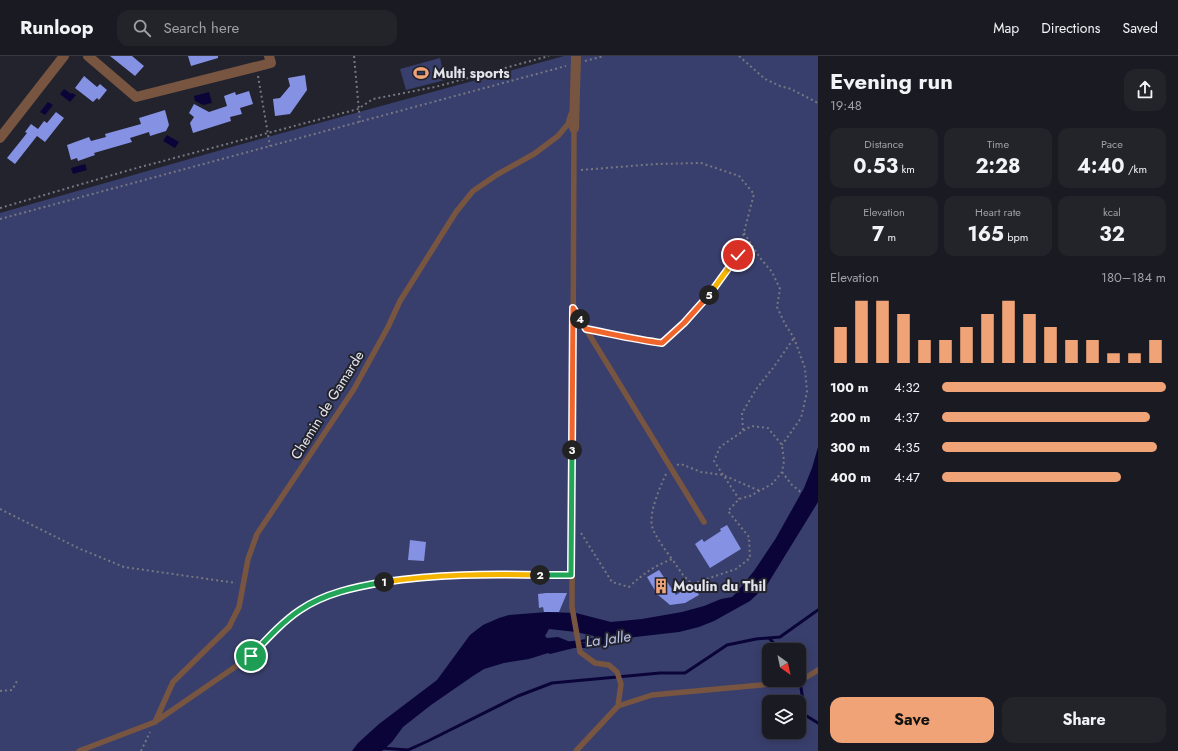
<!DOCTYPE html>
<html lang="en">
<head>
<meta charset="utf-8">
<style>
	body { margin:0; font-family:Jost,sans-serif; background:#23232a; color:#f1f3f6; height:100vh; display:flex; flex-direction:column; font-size:15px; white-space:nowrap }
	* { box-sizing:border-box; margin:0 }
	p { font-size:13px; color:#9fa1a5 }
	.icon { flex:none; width:22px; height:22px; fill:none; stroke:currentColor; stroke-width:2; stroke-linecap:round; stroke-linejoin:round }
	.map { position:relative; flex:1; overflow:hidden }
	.details { display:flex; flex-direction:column; background:#1a1a22; width:360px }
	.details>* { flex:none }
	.needle { width:26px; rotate:147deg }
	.buttons { position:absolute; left:762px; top:587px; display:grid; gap:8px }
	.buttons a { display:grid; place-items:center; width:44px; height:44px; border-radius:8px; background:#1a1a22; box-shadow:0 2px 10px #0003,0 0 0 1px #383840; font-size:20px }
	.pin { position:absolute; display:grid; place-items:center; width:34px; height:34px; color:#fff; margin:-17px; border:2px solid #fff; border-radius:50%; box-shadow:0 1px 4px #0007 }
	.km { position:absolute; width:20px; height:20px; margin:-10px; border-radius:50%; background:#222; color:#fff; font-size:11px; line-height:20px; text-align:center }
	.round { display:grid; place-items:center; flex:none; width:42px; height:42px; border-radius:12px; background:#23232a }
	.head { display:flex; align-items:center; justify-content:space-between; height:68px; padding:0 12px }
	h1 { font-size:22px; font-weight:700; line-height:30px }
	.stats { display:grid; grid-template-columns:repeat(3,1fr); gap:6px; height:68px; padding:4px 12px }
	.stats div { display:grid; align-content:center; border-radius:10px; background:#23232a; text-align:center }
	.stats b { font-size:20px; font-weight:700 }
	.stats small { font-size:11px; font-weight:400 }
	.stats p { font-size:11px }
	.chart { height:112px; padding:8px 12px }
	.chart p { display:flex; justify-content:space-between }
	.chart svg { width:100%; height:72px; margin-top:4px; stroke:#efa377; stroke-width:6 }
	.primary-button { display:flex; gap:8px; margin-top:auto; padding:8px 12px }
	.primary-button a { flex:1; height:46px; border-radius:12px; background:#efa377; color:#111; font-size:16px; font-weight:700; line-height:46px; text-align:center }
	.primary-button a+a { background:#23232a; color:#f1f3f6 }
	ul { padding:0 12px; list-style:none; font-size:13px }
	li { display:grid; grid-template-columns:64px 48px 1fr; align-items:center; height:30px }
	li i { height:10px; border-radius:5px; background:#efa377 }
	header { display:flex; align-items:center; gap:24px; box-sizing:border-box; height:56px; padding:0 20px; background:#1a1a22; border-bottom:1px solid #383840 }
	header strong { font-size:19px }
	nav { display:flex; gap:22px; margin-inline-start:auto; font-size:14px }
	.search { width:280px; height:36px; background:#23232a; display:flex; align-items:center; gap:10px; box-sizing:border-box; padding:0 14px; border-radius:12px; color:#9fa1a5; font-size:15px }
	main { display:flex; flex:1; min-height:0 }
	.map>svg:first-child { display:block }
	.green { fill:#393f6c; fill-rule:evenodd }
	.water { fill:#0a0439; fill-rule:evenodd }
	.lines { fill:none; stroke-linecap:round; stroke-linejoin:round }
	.stream { stroke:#0a0439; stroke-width:3 }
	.building { fill:#8591e3 }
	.path { stroke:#767780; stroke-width:2; stroke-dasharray:2 3; stroke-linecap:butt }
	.lane { stroke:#775541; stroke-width:5.5 }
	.street { stroke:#775541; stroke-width:10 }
	.split-1-casing { stroke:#fff; stroke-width:8 }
	.split-2-casing { stroke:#fff; stroke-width:8 }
	.split-3-casing { stroke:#fff; stroke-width:8 }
	.split-4-casing { stroke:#fff; stroke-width:8 }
	.split-5-casing { stroke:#fff; stroke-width:8 }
	.split-6-casing { stroke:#fff; stroke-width:8 }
	.split-1 { stroke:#22a559; stroke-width:5 }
	.split-2 { stroke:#f5b400; stroke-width:5 }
	.split-3 { stroke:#22a559; stroke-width:5 }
	.split-4 { stroke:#f0652b; stroke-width:5 }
	.split-5 { stroke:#f0652b; stroke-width:5 }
	.split-6 { stroke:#f5b400; stroke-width:5 }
	.labels { text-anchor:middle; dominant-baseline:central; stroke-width:4; stroke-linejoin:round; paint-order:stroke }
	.poi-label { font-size:14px; font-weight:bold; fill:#e4e5ec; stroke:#22232d; text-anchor:start }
	.street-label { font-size:14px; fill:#e4e5ec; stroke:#22232d }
	.water-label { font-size:15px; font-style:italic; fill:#bac3ed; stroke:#22232d }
</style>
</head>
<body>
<header>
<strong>Runloop</strong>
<div class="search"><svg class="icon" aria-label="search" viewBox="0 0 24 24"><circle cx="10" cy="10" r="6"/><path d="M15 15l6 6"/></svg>Search here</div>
<nav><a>Map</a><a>Directions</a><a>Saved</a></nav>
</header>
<main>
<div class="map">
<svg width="818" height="695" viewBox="0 0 818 695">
	<rect width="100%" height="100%" fill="#22232d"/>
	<path class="green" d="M 564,0 L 818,0 L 818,695 L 0,695 L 0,157 L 235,90 ZM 769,594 L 799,594 L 799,624 L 769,624 ZM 769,646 L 799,646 L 799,676 L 769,676 Z
		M 440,2 L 445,24 L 406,34 L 400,13 Z"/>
	<path class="water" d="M 64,33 L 71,38 L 72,37 L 76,39 L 70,46 L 60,38 Z
		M 209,36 L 212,47 L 203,49 L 195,45 L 194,40 Z
		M 48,46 L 53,49 L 45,59 L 40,56 Z
		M 167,79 L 179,86 L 175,92 L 163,85 Z
		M 85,108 L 87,114 L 73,118 L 71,112 Z
		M 818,391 L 818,446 L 767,529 L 750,545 L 714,565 L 699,571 L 679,576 L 635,581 L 592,592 L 574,592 L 550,598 L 548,597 L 529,603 L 504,607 L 484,613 L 473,620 L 431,649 L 403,671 L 392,686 L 382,695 L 352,695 L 358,687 L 379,668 L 437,624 L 470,579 L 483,569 L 499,562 L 509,559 L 547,556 L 576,557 L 611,566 L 642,563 L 682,556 L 704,550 L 721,543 L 732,541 L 736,537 L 754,515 L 776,482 L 804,432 L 812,412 ZM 549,573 L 576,576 L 594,580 L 594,587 L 573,587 L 558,581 L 547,582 L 545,580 Z"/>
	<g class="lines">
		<path class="stream" d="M 769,582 L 780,594
			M 569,587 L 597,583
			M 799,618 L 805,659 L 818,667
			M 381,692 L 408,694 L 428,685 L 518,640 L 552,627 L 660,617 L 685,617 L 727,589 L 756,583 L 780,581 L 818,554"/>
	</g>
	<path class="building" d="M 110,0 L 132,0 L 144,10 L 135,20 Z
		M 188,0 L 218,0 L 218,2 L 191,10 Z
		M 305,19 L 307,34 L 290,58 L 275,60 L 273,43 L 280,42 L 290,30 L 288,22 Z
		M 84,20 L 97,31 L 100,28 L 107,34 L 99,44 L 97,42 L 93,46 L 75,32 Z
		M 249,35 L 253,48 L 240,52 L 242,58 L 230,61 L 231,65 L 193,77 L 190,67 L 194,61 L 189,57 L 194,48 L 209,56 L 227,50 L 224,40 L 235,36 L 236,39 Z
		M 165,54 L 169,69 L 166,75 L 150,80 L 149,76 L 130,82 L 132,86 L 94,97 L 95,99 L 78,105 L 77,102 L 71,104 L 67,89 L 89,81 L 91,85 L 106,81 L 105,78 L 141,68 L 139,62 Z
		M 56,56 L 64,62 L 45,86 L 37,80 L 15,108 L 7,102 L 27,77 L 25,76 L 31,68 L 38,73 L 44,65 L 47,67 Z
		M 727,469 L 741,493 L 710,512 L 695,488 L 702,483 L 704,486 L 721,475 L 720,473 Z
		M 410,484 L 426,486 L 424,505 L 408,504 Z
		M 659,514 L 676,539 L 692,528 L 699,539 L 685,547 L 670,549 L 657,538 L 647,521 Z
		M 546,537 L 567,537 L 559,556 L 544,556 L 543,551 L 539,552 L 538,538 Z"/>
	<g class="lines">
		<path class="path" d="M 354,0 L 360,66
			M 739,0 L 765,23 L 780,30 L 791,33 L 818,47
			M 585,5 L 604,0
			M 258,20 L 270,90
			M 581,114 L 656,108 L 701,107 L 739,120 L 754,138 L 738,199 L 705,244 L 684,267 L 662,287 C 640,285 618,279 596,275
			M 0,152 L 133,113 L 358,53 L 373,43 L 435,31 L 549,0
			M 0,163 L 566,10
			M 744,177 L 761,203 L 772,216 L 780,233 L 777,251 L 785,268 L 794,282 L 805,312 L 807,336 L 801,362 L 782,389
			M 743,374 L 742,357 L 757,332 L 773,312 L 794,282
			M 677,409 L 681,408 L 701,416 L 723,419 L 760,435
			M 782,416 L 792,429 L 802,437
			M 666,418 C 660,431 649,456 652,470 C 654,479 666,495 672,503
			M 0,453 L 78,492 L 124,511 L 236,527
			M 581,477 L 612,526 L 629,531 C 644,517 653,511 672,503 L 683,519 L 692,528 L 736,513 L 750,502 L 749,481 L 728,455 L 739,443 L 750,440 L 772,428 L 782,416 L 784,405 L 782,389 L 768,372 L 751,370 L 743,375 L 720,391 L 714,405 L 739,443
			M 0,635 L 12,634 L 17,625
			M 141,695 L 150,676"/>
		<path class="lane" d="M 574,72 L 572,551 L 580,596 L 595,607 L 609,609 L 617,616 L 621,628 L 618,650 L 576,695
			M 573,252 L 704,466
			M 618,650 L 652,639 L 793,626 L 805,622 L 818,614
			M 155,666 L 173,626 L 229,571 L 239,551 L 248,503 L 257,478 L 354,333 L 388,271 L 400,245 L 456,156 L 473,135 L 498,118 L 534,98 L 558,80 L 568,68 L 571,58
			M 79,695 L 155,666 L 251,600 L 283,567 L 300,554 L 321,542 L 359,530 L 410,522 L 470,518 L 571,519"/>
		<path class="street" d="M 88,0 L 136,41 L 271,7 L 269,0
			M 574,72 L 576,0
			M 0,82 L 64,0"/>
	</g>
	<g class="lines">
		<g class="split-1-casing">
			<path id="split-1" d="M 251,600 C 266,584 282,566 300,554 C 325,537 355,531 384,526"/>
		</g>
		<g class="split-2-casing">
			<path id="split-2" d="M 384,526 C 436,518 488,518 540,519"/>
		</g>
		<g class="split-3-casing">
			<path id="split-3" d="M 540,519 L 571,519 L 572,394"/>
		</g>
		<g class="split-4-casing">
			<path id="split-4" d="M 572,394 L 573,252 L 580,263"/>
		</g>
		<g class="split-5-casing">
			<path id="split-5" d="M 580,263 L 586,273 C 612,278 637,284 662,287 L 684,267 L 709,239"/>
		</g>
		<g class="split-6-casing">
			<path id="split-6" d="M 709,239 L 738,199"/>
		</g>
		<use href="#split-1" class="split-1"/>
		<use href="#split-2" class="split-2"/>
		<use href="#split-3" class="split-3"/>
		<use href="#split-4" class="split-4"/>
		<use href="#split-5" class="split-5"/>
		<use href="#split-6" class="split-6"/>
	</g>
	<defs>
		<g id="stadium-bare" transform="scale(1.2)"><path d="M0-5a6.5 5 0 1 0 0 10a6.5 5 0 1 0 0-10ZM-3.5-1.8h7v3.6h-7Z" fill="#efa377" stroke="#22232d" stroke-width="2.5" paint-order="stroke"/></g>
		<g id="building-bare" transform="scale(1.2)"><path d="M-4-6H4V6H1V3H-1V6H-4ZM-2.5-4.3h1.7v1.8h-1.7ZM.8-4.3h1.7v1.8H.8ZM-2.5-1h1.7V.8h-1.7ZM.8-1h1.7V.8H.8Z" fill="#efa377" stroke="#22232d" stroke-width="2.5" paint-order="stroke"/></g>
	</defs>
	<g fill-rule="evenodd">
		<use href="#stadium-bare" x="421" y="17"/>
		<use href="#building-bare" x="661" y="530"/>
	</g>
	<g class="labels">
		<g class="poi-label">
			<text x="433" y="17">Multi sports</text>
			<text x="673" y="530">Moulin du Thil</text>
		</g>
		<g class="street-label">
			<text transform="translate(327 349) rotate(-58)">Chemin de Gamarde</text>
		</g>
		<g class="water-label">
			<text transform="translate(608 583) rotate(-7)">La Jalle</text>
		</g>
	</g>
</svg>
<div class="buttons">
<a><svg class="needle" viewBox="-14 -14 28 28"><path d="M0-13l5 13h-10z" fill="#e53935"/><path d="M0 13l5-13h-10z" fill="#9fa1a5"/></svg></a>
<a><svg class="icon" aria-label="layers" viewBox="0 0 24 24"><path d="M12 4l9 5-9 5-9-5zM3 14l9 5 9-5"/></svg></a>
</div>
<div class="pin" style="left:251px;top:600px;background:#1e9e55"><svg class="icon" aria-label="arrive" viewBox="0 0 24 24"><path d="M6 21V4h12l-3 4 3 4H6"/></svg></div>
<div class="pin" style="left:738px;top:199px;background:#d93025"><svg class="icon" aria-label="check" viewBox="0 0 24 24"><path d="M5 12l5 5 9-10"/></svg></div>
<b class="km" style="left:384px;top:526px">1</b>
<b class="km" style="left:540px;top:519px">2</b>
<b class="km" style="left:572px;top:394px">3</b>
<b class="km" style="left:580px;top:263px">4</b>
<b class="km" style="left:709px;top:239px">5</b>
</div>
<section class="details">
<div class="head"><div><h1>Evening run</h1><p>19:48</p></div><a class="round"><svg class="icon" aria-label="share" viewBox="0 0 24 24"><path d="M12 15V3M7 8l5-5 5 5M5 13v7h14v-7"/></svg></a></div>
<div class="stats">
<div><p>Distance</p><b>0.53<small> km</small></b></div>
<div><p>Time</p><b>2:28</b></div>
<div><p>Pace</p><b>4:40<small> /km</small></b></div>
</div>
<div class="stats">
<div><p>Elevation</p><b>7<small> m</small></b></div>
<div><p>Heart rate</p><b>165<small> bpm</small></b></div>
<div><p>kcal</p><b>32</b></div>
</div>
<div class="chart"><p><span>Elevation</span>180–184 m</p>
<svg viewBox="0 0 160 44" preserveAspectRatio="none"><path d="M5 44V22M15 44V6M25 44V6M35 44V14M45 44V30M55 44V30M65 44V22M75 44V14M85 44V6M95 44V14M105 44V22M115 44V30M125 44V30M135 44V38M145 44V38M155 44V30"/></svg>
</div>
<ul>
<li><b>100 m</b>4:32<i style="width:100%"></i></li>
<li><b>200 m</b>4:37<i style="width:93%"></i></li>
<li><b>300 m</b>4:35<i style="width:96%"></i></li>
<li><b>400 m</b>4:47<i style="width:80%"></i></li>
</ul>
<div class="primary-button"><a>Save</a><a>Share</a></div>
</section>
</main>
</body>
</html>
